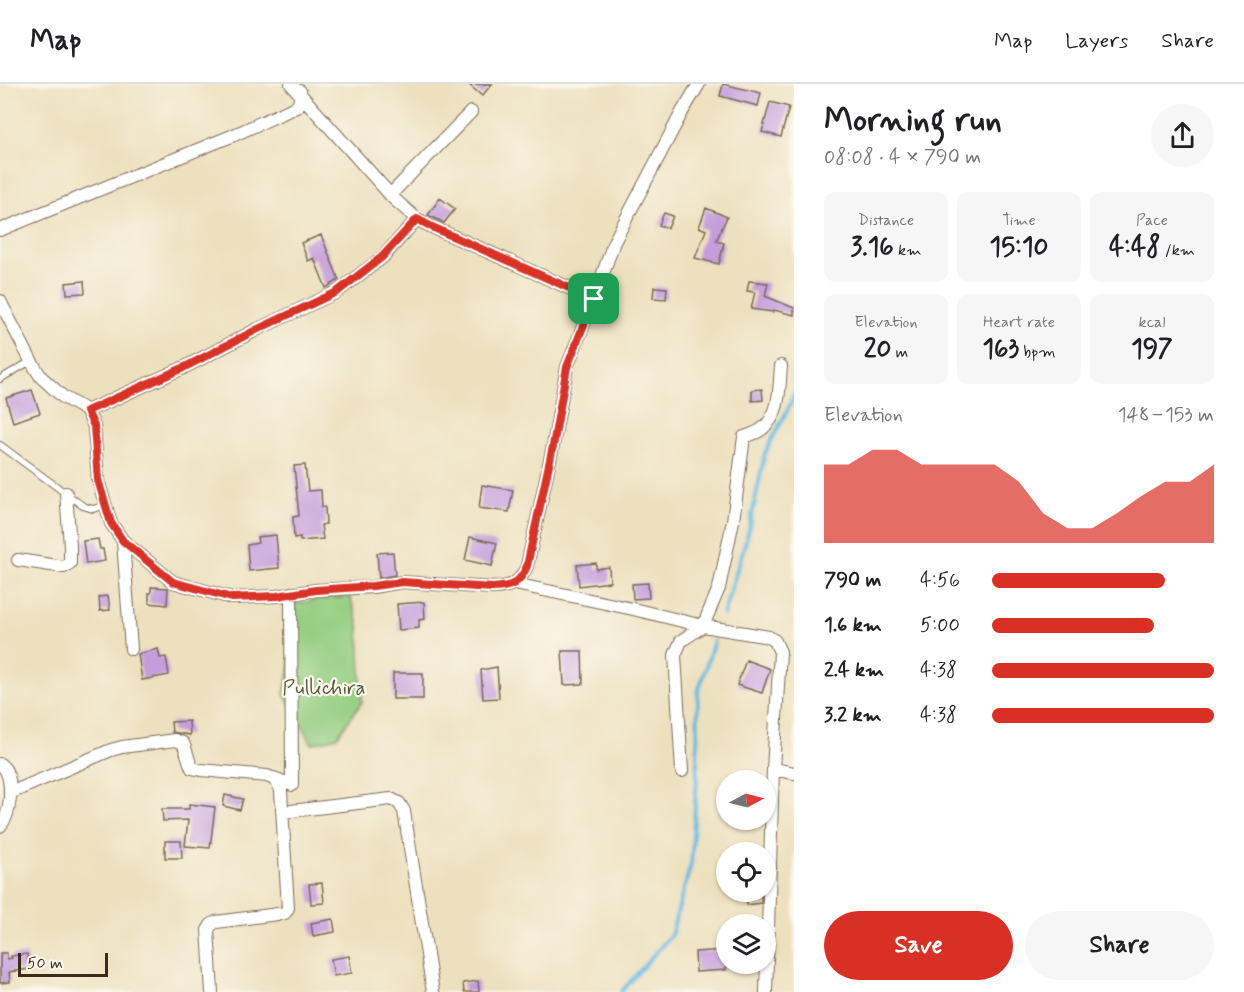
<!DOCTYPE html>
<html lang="en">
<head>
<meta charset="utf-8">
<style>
	body { margin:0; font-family:Mynerve,sans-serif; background:#f6f6f6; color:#202124; height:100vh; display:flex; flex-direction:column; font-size:22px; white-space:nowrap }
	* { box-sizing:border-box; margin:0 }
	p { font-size:20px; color:#757577 }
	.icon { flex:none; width:33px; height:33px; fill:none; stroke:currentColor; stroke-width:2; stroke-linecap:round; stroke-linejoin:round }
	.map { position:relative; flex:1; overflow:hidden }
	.sheet { display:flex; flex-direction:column; background:#fff; width:450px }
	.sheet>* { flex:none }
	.needle { width:39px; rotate:83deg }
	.fabs { position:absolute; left:716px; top:686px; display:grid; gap:12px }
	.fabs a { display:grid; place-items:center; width:60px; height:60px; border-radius:50%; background:#fff; box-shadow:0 2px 4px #0004; font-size:30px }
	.scale { position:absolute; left:18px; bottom:15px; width:90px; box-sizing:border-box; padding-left:6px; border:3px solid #3b2a1e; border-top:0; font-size:16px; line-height:21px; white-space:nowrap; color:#3b2a1e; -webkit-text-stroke:4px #fbf7ec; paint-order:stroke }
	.pin { position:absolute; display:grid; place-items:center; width:51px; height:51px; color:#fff; margin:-26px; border-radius:12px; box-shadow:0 3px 9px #0006 }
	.round { display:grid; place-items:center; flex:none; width:63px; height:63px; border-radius:32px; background:#f6f6f6 }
	.headline { display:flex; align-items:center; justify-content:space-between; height:102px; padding:0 30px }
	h1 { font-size:33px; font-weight:700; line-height:45px }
	.figures { display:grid; grid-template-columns:repeat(3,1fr); gap:9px; height:102px; padding:6px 30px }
	.figures div { display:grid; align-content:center; border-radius:12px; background:#f6f6f6; text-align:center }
	.figures b { font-size:26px; font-weight:700 }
	.figures small { font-size:16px; font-weight:400 }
	.figures p { font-size:16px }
	.chart { height:168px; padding:12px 30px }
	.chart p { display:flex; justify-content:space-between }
	.chart svg { width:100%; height:108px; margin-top:6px; fill:#d93025; opacity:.7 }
	.button { display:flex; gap:12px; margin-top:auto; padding:12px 30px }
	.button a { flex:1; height:69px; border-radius:36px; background:#d93025; color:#fff; font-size:24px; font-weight:700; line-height:69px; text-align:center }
	.button a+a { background:#f6f6f6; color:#202124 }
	ul { padding:0 30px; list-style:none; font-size:20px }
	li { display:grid; grid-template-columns:96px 72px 1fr; align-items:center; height:45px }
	li i { height:15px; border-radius:8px; background:#d93025 }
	header { display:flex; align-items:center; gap:36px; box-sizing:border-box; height:84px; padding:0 30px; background:#fff; border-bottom:2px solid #e0e0e0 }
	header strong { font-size:28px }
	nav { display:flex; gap:33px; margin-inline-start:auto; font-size:21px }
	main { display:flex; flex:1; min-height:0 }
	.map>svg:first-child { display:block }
	.green { fill:#95ce82; stroke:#687c50; stroke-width:1.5 }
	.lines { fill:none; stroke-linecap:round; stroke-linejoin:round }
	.stream { stroke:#64b8e0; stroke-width:4 }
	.building { fill:#c59cdc }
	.service-casing { stroke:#796a56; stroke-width:8 }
	.minor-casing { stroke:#796a56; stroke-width:14 }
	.service { stroke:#fff; stroke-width:6 }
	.minor { stroke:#fff; stroke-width:12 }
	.route-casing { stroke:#fff; stroke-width:12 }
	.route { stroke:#d93025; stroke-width:8 }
	.labels { text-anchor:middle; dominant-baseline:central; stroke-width:4.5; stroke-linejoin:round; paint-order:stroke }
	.park-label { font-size:21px; fill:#565b3c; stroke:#fbf7ec }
</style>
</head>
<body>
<header>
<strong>Map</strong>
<nav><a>Map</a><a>Layers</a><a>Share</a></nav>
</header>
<main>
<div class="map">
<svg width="794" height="908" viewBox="0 0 794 908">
	<rect width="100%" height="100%" fill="#fbf7ec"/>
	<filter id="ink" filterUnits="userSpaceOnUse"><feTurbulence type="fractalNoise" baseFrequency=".0167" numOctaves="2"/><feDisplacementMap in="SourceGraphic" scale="12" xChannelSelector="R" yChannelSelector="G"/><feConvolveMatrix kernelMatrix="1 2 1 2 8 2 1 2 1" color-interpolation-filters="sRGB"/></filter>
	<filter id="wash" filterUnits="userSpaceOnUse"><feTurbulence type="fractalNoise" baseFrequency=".008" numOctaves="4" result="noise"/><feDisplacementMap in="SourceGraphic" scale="24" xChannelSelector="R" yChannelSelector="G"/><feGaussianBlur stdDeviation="1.35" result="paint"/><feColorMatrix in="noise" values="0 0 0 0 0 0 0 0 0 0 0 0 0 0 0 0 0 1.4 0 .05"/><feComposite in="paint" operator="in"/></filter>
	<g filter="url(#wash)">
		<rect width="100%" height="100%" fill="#ede0be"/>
		<path class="green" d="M 350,513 L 359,541 L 362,618 L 337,653 L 312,660 L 302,641 L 284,610 L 289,587 L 295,520 L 322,515 Z"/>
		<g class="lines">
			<path class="stream" d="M 723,531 L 748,450 L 765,369 L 789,323 L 794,310
				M 621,908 L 671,851 L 691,780 L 697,693 L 698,608 L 714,557"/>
		</g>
		<g id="blocks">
			<path class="building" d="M 468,0 L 492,0 L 482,12 Z
				M 723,0 L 761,9 L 758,22 L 720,12 Z
				M 770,18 L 789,23 L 781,53 L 762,48 Z
				M 440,114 L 455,125 L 444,139 L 428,131 Z
				M 706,124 L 727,133 L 716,157 L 724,159 L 719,180 L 695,174 L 706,146 L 699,143 Z
				M 664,129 L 673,132 L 668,144 L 659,141 Z
				M 321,151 L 339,196 L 326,204 L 314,174 L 308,177 L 301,159 Z
				M 84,197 L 85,209 L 67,210 L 66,199 Z
				M 749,197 L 768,199 L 765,212 L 794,224 L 794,231 L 774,226 L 773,228 L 751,225 L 755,208 L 747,207 Z
				M 654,203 L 667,204 L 666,215 L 653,214 Z
				M 762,305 L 763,316 L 752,317 L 752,306 Z
				M 32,306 L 40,329 L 13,338 L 6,314 Z
				M 305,381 L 308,407 L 321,406 L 322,423 L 325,423 L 326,440 L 321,441 L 323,455 L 300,457 L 300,453 L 294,454 L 293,433 L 299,432 L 294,382 Z
				M 482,401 L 513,406 L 509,428 L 479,424 Z
				M 276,451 L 279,484 L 249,487 L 247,461 L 258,459 L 257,453 Z
				M 470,453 L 497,459 L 492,482 L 465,476 Z
				M 98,455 L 100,465 L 103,465 L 105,477 L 86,480 L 83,457 Z
				M 393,468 L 395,491 L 379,494 L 377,469 Z
				M 596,479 L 596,485 L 609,483 L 610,498 L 579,502 L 577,481 Z
				M 648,499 L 649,514 L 633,515 L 632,500 Z
				M 151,503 L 168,504 L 167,521 L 149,519 L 149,509 L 151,509 Z
				M 108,512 L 110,526 L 100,527 L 99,513 Z
				M 424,518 L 425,535 L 419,536 L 419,544 L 399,546 L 397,520 Z
				M 158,565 L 160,574 L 166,573 L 169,591 L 142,596 L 138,570 Z
				M 562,567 L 582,567 L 583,600 L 564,601 Z
				M 746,576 L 770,585 L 762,609 L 737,601 Z
				M 497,583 L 499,614 L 483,615 L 481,586 Z
				M 393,589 L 423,589 L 423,615 L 393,615 Z
				M 189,637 L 190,651 L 172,648 L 171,638 Z
				M 225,711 L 243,715 L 240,726 L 223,722 Z
				M 189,720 L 215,723 L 210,764 L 185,762 L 188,736 L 163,737 L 162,725 L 189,725 Z
				M 165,757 L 181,757 L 182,774 L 165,774 Z
				M 322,799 L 324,819 L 311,820 L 309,800 Z
				M 746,807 L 761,807 L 761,819 L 747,821 Z
				M 333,835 L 335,848 L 313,852 L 311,839 Z
				M 726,866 L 726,886 L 696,888 L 695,868 Z
				M 0,869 L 7,869 L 7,875 L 12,874 L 11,872 L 27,870 L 29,885 L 9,888 L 10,898 L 0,899 Z
				M 349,872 L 352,889 L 334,892 L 331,875 Z
				M 478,897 L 479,908 L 464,908 L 463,899 Z"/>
		</g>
	</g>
	<g filter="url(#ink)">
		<use href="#blocks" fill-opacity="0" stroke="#796a56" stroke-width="1.5"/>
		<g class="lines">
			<g class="service-casing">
				<path id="service" d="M 0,295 L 31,277
					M 0,361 L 83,422 L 93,425 L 106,421"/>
			</g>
			<g class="minor-casing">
				<path id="minor" d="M 291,0 L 394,115 L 417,135 L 432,143 L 594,215
					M 390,111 L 471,28
					M 0,146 L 234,51 L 298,22 L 301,12 L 300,7
					M 0,217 L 31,277 L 41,293 L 63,313 L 87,327 L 94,342 L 98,396 L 111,439 L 123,457 L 173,498 L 232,514 L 277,512 L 316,506 L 373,503 L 402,498 L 493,504 C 512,503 520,499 527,482 L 553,362 L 567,283 L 594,215 L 614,158 L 682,28 L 699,0
					M 87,327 L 183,284 L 258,245 L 337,208 L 383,173 L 417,135
					M 123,457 L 131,565
					M 18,476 L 64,483 L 70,479 L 70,462 L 66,409
					M 515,500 L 633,525 L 703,542 L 769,553 L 775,557 L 780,568 L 773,685 L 766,908
					M 0,680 C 2,682 5,684 6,687 C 13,701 11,731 0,742
					M 773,685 L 794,689
					M 682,687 L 675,571 L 681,557 L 703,542 L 719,504 L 733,437 L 744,353 C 750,351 757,349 762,345 C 781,331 779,303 781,282
					M 274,694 L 292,701 L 291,509
					M 10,709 L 111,666 L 122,663 L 175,656 L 183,659 C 187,667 188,676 192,684 L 201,686 L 267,692 C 276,695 279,699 281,707 L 288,824 L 285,829 L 216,838 L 211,841 L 208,846 L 212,908
					M 283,728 L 391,715 L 399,719 L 404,727 L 433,908"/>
			</g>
			<use href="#service" class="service"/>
			<use href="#minor" class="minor"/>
		</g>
	</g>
	<g class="lines" filter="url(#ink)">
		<g class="route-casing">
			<path id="route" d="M 417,135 L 432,143 L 594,215 L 567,283 L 553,362 L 527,482 C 520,499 512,503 493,504 L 402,498 L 373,502 L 316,506 L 277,512 L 232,514 L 173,498 L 123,457 L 111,439 L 98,396 L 94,342 L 87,327 L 183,284 L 258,245 L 337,208 L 382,173 Z"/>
		</g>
		<use href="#route" class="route"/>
	</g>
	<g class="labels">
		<g class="park-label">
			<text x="324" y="604">Pullichira</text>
		</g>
	</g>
</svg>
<div class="fabs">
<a><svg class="needle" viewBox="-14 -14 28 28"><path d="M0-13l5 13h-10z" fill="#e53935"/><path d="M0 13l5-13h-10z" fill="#757577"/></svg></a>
<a><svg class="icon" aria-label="locate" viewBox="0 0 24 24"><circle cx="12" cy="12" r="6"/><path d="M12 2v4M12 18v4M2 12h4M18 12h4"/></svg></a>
<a><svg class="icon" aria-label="layers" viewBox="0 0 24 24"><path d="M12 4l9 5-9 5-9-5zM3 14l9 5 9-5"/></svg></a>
</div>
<div class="scale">50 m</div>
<div class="pin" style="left:594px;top:215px;background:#1e9e55"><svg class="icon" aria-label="arrive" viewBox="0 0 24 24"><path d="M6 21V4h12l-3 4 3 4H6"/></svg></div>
</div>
<section class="sheet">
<div class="headline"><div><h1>Morning run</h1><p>08:08 · 4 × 790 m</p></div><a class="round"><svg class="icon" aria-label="share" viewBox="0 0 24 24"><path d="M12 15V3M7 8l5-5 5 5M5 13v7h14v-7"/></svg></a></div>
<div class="figures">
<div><p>Distance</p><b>3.16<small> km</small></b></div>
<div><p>Time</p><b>15:10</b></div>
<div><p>Pace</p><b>4:48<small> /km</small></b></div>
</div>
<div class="figures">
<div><p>Elevation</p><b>20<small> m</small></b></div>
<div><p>Heart rate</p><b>163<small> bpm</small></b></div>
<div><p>kcal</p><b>197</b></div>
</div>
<div class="chart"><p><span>Elevation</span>148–153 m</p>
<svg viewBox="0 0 160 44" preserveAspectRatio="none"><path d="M0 44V12L10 12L20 6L30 6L40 12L50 12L60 12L70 12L80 19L90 32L100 38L110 38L120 32L130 25L140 19L150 19L160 12V44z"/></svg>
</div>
<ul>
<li><b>790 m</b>4:56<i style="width:78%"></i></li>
<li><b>1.6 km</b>5:00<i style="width:73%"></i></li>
<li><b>2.4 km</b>4:38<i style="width:100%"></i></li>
<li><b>3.2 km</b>4:38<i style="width:100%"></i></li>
</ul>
<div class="button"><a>Save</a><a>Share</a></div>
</section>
</main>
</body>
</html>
